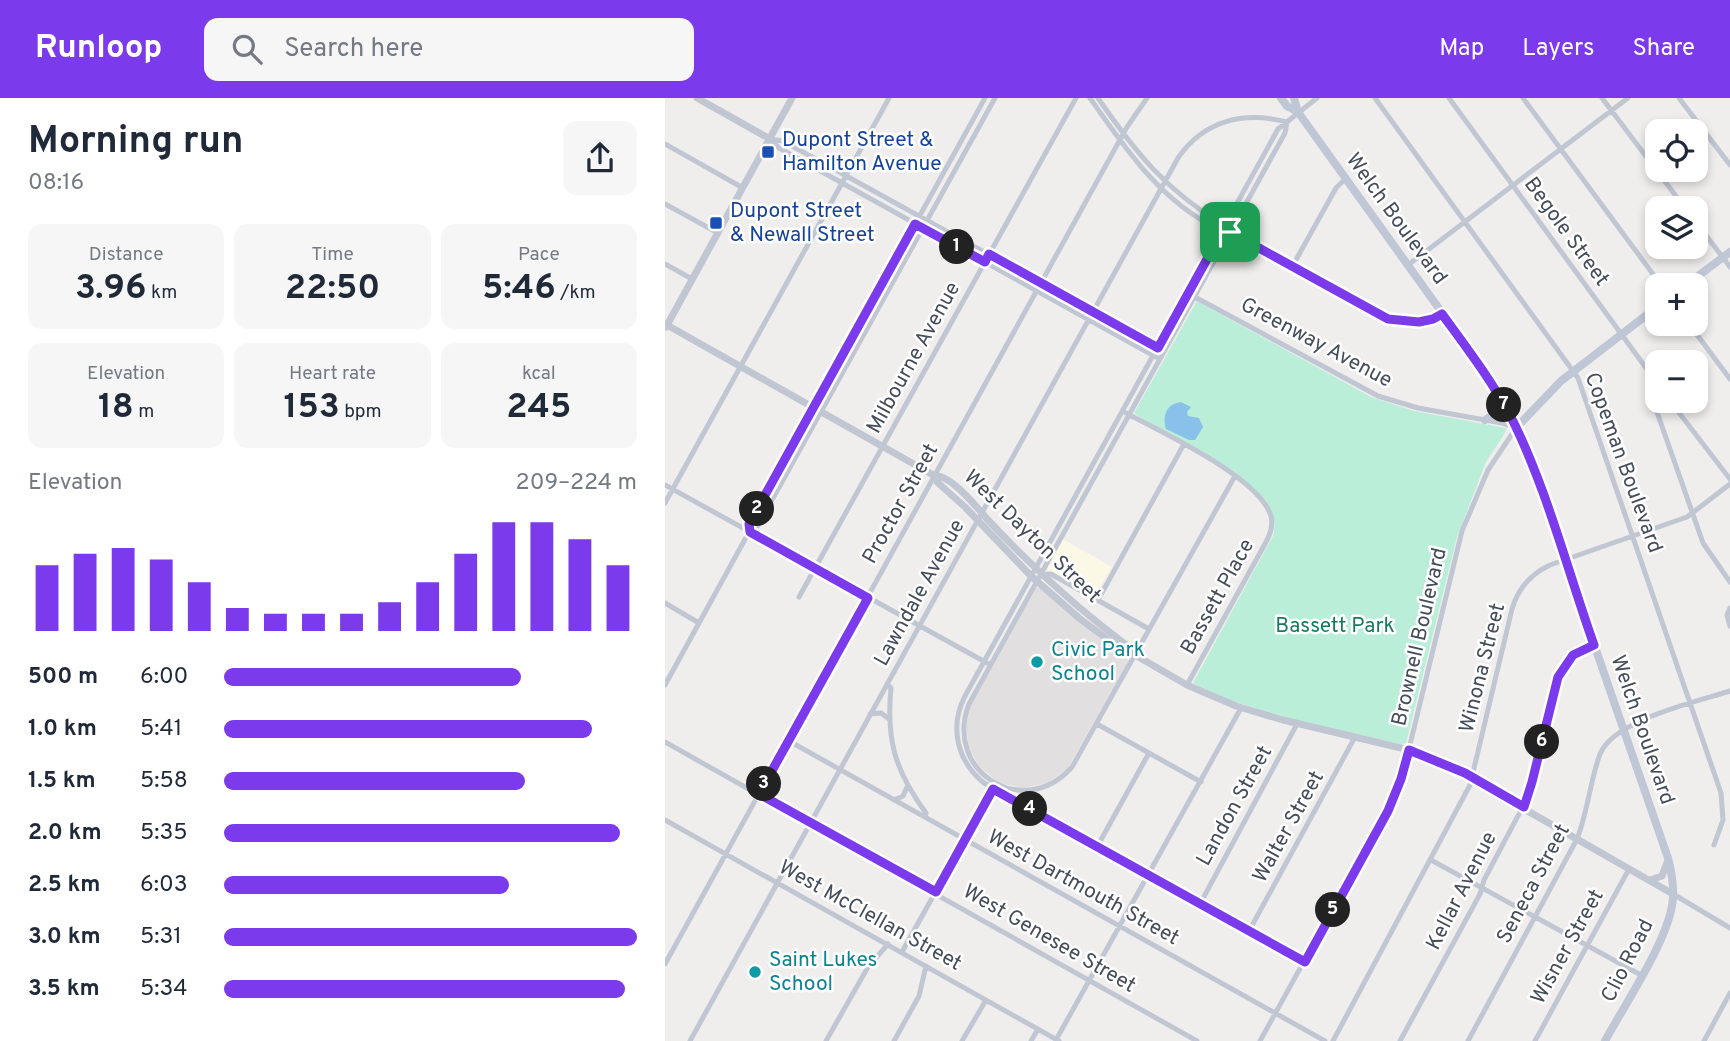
<!DOCTYPE html>
<html lang="en">
<head>
<meta charset="utf-8">
<style>
	body { margin:0; font-family:Overpass,sans-serif; background:#f6f6f7; color:#1f2937; height:100vh; display:flex; flex-direction:column; font-size:26px; white-space:nowrap }
	* { box-sizing:border-box; margin:0 }
	p { font-size:23px; color:#747a83 }
	.icon { flex:none; width:38px; height:38px; fill:none; stroke:currentColor; stroke-width:2; stroke-linecap:round; stroke-linejoin:round }
	.map { position:relative; flex:1; overflow:hidden }
	.side { display:flex; flex-direction:column; background:#fff; width:665px }
	.side>* { flex:none }
	.tools { position:absolute; left:980px; top:21px; display:grid; gap:14px }
	.tools a { display:grid; place-items:center; width:63px; height:63px; border-radius:14px; background:#fff; box-shadow:0 4px 10px #0003; font-size:35px }
	.pin { position:absolute; display:grid; place-items:center; width:60px; height:60px; color:#fff; margin:-30px; border-radius:14px; box-shadow:0 4px 10px #0006 }
	.km { position:absolute; width:35px; height:35px; margin:-18px; border-radius:50%; background:#222; color:#fff; font-size:19px; line-height:35px; text-align:center }
	.round { display:grid; place-items:center; flex:none; width:74px; height:74px; border-radius:14px; background:#f6f6f7 }
	.headline { display:flex; align-items:center; justify-content:space-between; height:119px; padding:0 28px }
	h1 { font-size:38px; font-weight:700; line-height:52px }
	.metrics { display:grid; grid-template-columns:repeat(3,1fr); gap:10px; height:119px; padding:7px 28px }
	.metrics div { display:grid; align-content:center; border-radius:14px; background:#f6f6f7; text-align:center }
	.metrics b { font-size:35px; font-weight:700 }
	.metrics small { font-size:19px; font-weight:400 }
	.metrics p { font-size:19px }
	.chart { height:196px; padding:14px 28px }
	.chart p { display:flex; justify-content:space-between }
	.chart svg { width:100%; height:126px; margin-top:7px; stroke:#7c3aed; stroke-width:6 }
	ul { padding:0 28px; list-style:none; font-size:23px }
	li { display:grid; grid-template-columns:112px 84px 1fr; align-items:center; height:52px }
	li i { height:18px; border-radius:9px; background:#7c3aed }
	header { display:flex; align-items:center; gap:42px; box-sizing:border-box; height:98px; padding:0 35px; background:#7c3aed; color:#fff }
	header strong { font-size:33px }
	nav { display:flex; gap:38px; margin-inline-start:auto; font-size:24px }
	.search { width:490px; height:63px; background:#f6f6f7; display:flex; align-items:center; gap:18px; box-sizing:border-box; padding:0 24px; border-radius:14px; color:#747a83; font-size:26px }
	main { display:flex; flex:1; min-height:0 }
	.map>svg:first-child { display:block }
	.commercial { fill:#fbf9e5 }
	.education { fill:#e1dfdf }
	.green { fill:#bbeed9 }
	.water { fill:#88c2ea }
	.lines { fill:none; stroke-linecap:round; stroke-linejoin:round }
	.minor { stroke:#c0c6d2; stroke-width:5 }
	.tertiary { stroke:#c0c6d2; stroke-width:7 }
	.secondary { stroke:#bfc6d6; stroke-width:8 }
	.route-casing { stroke:#fff; stroke-width:14 }
	.route { stroke:#7c3aed; stroke-width:9 }
	.transit-dot { fill:#1a4fb4; stroke:#fff; stroke-width:2.5 }
	.culture-dot { fill:#0f9aa8; stroke:#fff; stroke-width:2.5 }
	.labels { text-anchor:middle; dominant-baseline:central; stroke-width:5; stroke-linejoin:round; paint-order:stroke }
	.transit-label { font-size:21px; fill:#164399; stroke:#fff; text-anchor:start }
	.street-label { font-size:21px; fill:#454c5a; stroke:#fff }
	.park-label { font-size:21px; fill:#187a5c; stroke:#fff }
	.culture-label { font-size:21px; fill:#0d838f; stroke:#fff; text-anchor:start }
</style>
</head>
<body>
<header>
<strong>Runloop</strong>
<div class="search"><svg class="icon" aria-label="search" viewBox="0 0 24 24"><circle cx="10" cy="10" r="6"/><path d="M15 15l6 6"/></svg>Search here</div>
<nav><a>Map</a><a>Layers</a><a>Share</a></nav>
</header>
<main>
<section class="side">
<div class="headline"><div><h1>Morning run</h1><p>08:16</p></div><a class="round"><svg class="icon" aria-label="share" viewBox="0 0 24 24"><path d="M12 15V3M7 8l5-5 5 5M5 13v7h14v-7"/></svg></a></div>
<div class="metrics">
<div><p>Distance</p><b>3.96<small> km</small></b></div>
<div><p>Time</p><b>22:50</b></div>
<div><p>Pace</p><b>5:46<small> /km</small></b></div>
</div>
<div class="metrics">
<div><p>Elevation</p><b>18<small> m</small></b></div>
<div><p>Heart rate</p><b>153<small> bpm</small></b></div>
<div><p>kcal</p><b>245</b></div>
</div>
<div class="chart"><p><span>Elevation</span>209–224 m</p>
<svg viewBox="0 0 160 44" preserveAspectRatio="none"><path d="M5 44V21M15 44V17M25 44V15M35 44V19M45 44V27M55 44V36M65 44V38M75 44V38M85 44V38M95 44V34M105 44V27M115 44V17M125 44V6M135 44V6M145 44V12M155 44V21"/></svg>
</div>
<ul>
<li><b>500 m</b>6:00<i style="width:72%"></i></li>
<li><b>1.0 km</b>5:41<i style="width:89%"></i></li>
<li><b>1.5 km</b>5:58<i style="width:73%"></i></li>
<li><b>2.0 km</b>5:35<i style="width:96%"></i></li>
<li><b>2.5 km</b>6:03<i style="width:69%"></i></li>
<li><b>3.0 km</b>5:31<i style="width:100%"></i></li>
<li><b>3.5 km</b>5:34<i style="width:97%"></i></li>
</ul>
</section>
<div class="map">
<svg width="1065" height="943" viewBox="0 0 1065 943">
	<rect width="100%" height="100%" fill="#f0eded"/>
	<path class="commercial" d="M 398,441 L 447,469 L 430,498 L 381,471 Z"/>
	<path class="education" d="M 371,490 L 375,490 L 464,563 L 402,671 L 382,685 L 359,690 L 334,685 L 314,668 L 304,649 L 301,628 L 306,606 Z"/>
	<path class="green" d="M 532,203 L 706,299 L 749,313 L 841,330 L 840,335 L 821,364 L 792,439 L 741,645 L 735,646 L 630,622 L 564,602 L 528,585 L 608,438 C 623,386 503,341 469,315 Z"/>
	<path class="water" d="M 516,304 L 526,309 L 522,314 L 523,318 L 534,320 L 538,329 L 530,342 L 524,342 L 501,331 C 497,317 502,306 516,304 Z"/>
	<g class="lines">
		<path class="minor" d="M 425,0 C 457,46 490,95 540,124 C 548,129 556,135 565,134 L 723,221 L 754,224 L 768,221 L 777,216
			M 433,0 C 473,58 501,92 561,129
			M 710,0 L 913,280 L 1056,695 L 1058,722 L 1049,747
			M 784,0 L 992,285
			M 858,0 L 996,187
			M 937,0 L 1020,110
			M 1014,0 L 1065,67
			M 105,41 L 118,43 L 495,251
			M 105,41 L 114,50 L 491,259
			M 0,46 L 78,90
			M 0,106 L 53,135
			M 1031,124 L 1065,169
			M 0,166 L 27,181
			M 743,167 L 963,0
			M 627,169 L 671,90 L 680,81
			M 528,198 L 713,298 L 753,310 L 837,325 L 851,330 L 823,372 L 797,433 L 741,663 L 729,700 L 595,943
			M 1024,226 L 1065,281
			M 988,280 L 985,285 L 986,297 L 1038,445 L 1065,484
			M 1005,303 L 1065,381
			M 461,315 C 496,334 594,379 606,418 C 608,427 606,435 601,444 L 522,587
			M 570,378 L 407,669 C 358,724 278,673 304,606 L 620,35 L 622,24
			M 0,387 L 322,565
			M 0,405 L 224,0
			M 84,434 L 92,429 L 330,0
			M 375,477 L 386,476 L 484,531
			M 134,499 L 411,0
			M 433,502 L 519,346
			M 0,505 L 34,525
			M 1065,510 L 1062,517 L 1065,528
			M 222,586 L 226,590 C 221,642 230,673 261,715 L 260,719
			M 0,587 L 84,434 L 84,426 L 96,404 L 320,0
			M 205,616 L 216,615 L 224,621
			M 432,626 L 536,684
			M 124,643 L 660,943
			M 0,644 L 532,943
			M 229,702 L 238,698 L 242,689
			M 0,722 L 394,943
			M 432,749 L 484,655
			M 766,762 L 976,877
			M 1008,796 L 1065,830
			M 535,806 L 632,626
			M 584,833 L 690,639
			M 237,854 L 329,689
			M 640,864 L 319,685 C 292,663 284,629 300,598 L 613,31 L 652,0
			M 0,866 L 462,29 L 482,0
			M 391,942 L 576,610
			M 25,943 L 513,60 C 539,22 579,13 622,24
			M 161,943 L 203,869 L 223,846
			M 229,943 L 254,898 L 261,868
			M 297,943 L 321,902
			M 366,943 L 373,931
			M 668,943 L 805,687 L 847,511 C 853,490 866,476 885,467 L 1022,419 L 1065,386
			M 735,943 L 815,796 L 819,782 L 863,699 L 893,579 L 908,557 L 929,547
			M 803,943 L 912,741 C 923,713 925,683 935,656 C 949,622 1031,604 1065,593
			M 870,943 L 964,771
			M 1039,943 L 1065,895"/>
		<path class="tertiary" d="M 32,0 L 105,41
			M 2,227 L 270,378 C 285,376 312,409 322,421 C 368,470 412,511 467,551 L 470,557
			M 1,229 L 127,0
			M 270,378 L 272,384 L 300,409 L 366,478 L 414,520 L 461,555 L 470,557 L 522,587 L 571,608 L 618,622 L 736,650 L 784,668 L 1008,796
			M 985,782 L 997,778 L 1003,762"/>
		<path class="secondary" d="M 616,0 L 622,8 L 633,14 L 788,230 L 846,320 L 884,416 L 1003,760 C 1007,775 1010,791 1007,808 C 1000,847 960,906 940,943
			M 629,0 L 633,14
			M 1021,187 L 1065,154
			M 820,322 L 831,315 L 834,301
			M 851,330 L 896,283 L 992,209"/>
	</g>
	<g class="lines">
		<g class="route-casing">
			<path id="route" d="M 250,126 L 320,164 L 324,156 L 493,250 L 557,134 L 565,134 L 723,221 L 754,224 L 768,221 L 777,216 C 801,249 827,283 846,319 C 882,391 902,471 929,547 L 908,557 L 893,579 L 867,684 L 859,709 L 800,675 L 744,652 L 736,681 L 723,713 L 640,864 L 328,691 L 271,794 L 94,696 L 203,500 L 85,434 L 84,426 Z"/>
		</g>
		<use href="#route" class="route"/>
	</g>
	<g class="transit-dot">
		<rect x="96" y="47" width="14" height="14" rx="3.5"/>
		<rect x="44" y="118" width="14" height="14" rx="3.5"/>
	</g>
	<g class="culture-dot">
		<circle cx="372" cy="564" r="7"/>
		<circle cx="90" cy="874" r="7"/>
	</g>
	<g class="labels">
		<g class="transit-label">
			<text x="117" y="42">Dupont Street &amp;<tspan x="117" dy="24">Hamilton Avenue</tspan></text>
			<text x="65" y="113">Dupont Street<tspan x="65" dy="24">&amp; Newall Street</tspan></text>
		</g>
		<g class="street-label">
			<text transform="translate(731 121) rotate(54)">Welch Boulevard</text>
			<text transform="translate(901 134) rotate(54)">Begole Street</text>
			<text transform="translate(651 245) rotate(28)">Greenway Avenue</text>
			<text transform="translate(249 260) rotate(-61)">Milbourne Avenue</text>
			<text transform="translate(958 365) rotate(70)">Copeman Boulevard</text>
			<text transform="translate(236 406) rotate(-61)">Proctor Street</text>
			<text transform="translate(367 439) rotate(44)">West Dayton Street</text>
			<text transform="translate(255 495) rotate(-61)">Lawndale Avenue</text>
			<text transform="translate(553 499) rotate(-61)">Bassett Place</text>
			<text transform="translate(755 539) rotate(-77)">Brownell Boulevard</text>
			<text transform="translate(818 570) rotate(-76)">Winona Street</text>
			<text transform="translate(977 632) rotate(71)">Welch Boulevard</text>
			<text transform="translate(570 708) rotate(-61)">Landon Street</text>
			<text transform="translate(624 729) rotate(-61)">Walter Street</text>
			<text transform="translate(869 786) rotate(-62)">Seneca Street</text>
			<text transform="translate(418 790) rotate(29)">West Dartmouth Street</text>
			<text transform="translate(797 793) rotate(-63)">Kellar Avenue</text>
			<text transform="translate(205 818) rotate(29)">West McClellan Street</text>
			<text transform="translate(384 841) rotate(30)">West Genesee Street</text>
			<text transform="translate(903 849) rotate(-61)">Wisner Street</text>
			<text transform="translate(963 863) rotate(-63)">Clio Road</text>
		</g>
		<g class="park-label">
			<text x="670" y="528">Bassett Park</text>
		</g>
		<g class="culture-label">
			<text x="386" y="552">Civic Park<tspan x="386" dy="24">School</tspan></text>
			<text x="104" y="862">Saint Lukes<tspan x="104" dy="24">School</tspan></text>
		</g>
	</g>
</svg>
<div class="tools">
<a><svg class="icon" aria-label="locate" viewBox="0 0 24 24"><circle cx="12" cy="12" r="6"/><path d="M12 2v4M12 18v4M2 12h4M18 12h4"/></svg></a>
<a><svg class="icon" aria-label="layers" viewBox="0 0 24 24"><path d="M12 4l9 5-9 5-9-5zM3 14l9 5 9-5"/></svg></a>
<a>+</a>
<a>−</a>
</div>
<div class="pin" style="left:565px;top:134px;background:#1e9e55"><svg class="icon" aria-label="arrive" viewBox="0 0 24 24"><path d="M6 21V4h12l-3 4 3 4H6"/></svg></div>
<b class="km" style="left:292px;top:149px">1</b>
<b class="km" style="left:92px;top:411px">2</b>
<b class="km" style="left:99px;top:686px">3</b>
<b class="km" style="left:365px;top:711px">4</b>
<b class="km" style="left:668px;top:812px">5</b>
<b class="km" style="left:877px;top:644px">6</b>
<b class="km" style="left:839px;top:307px">7</b>
</div>
</main>
</body>
</html>
